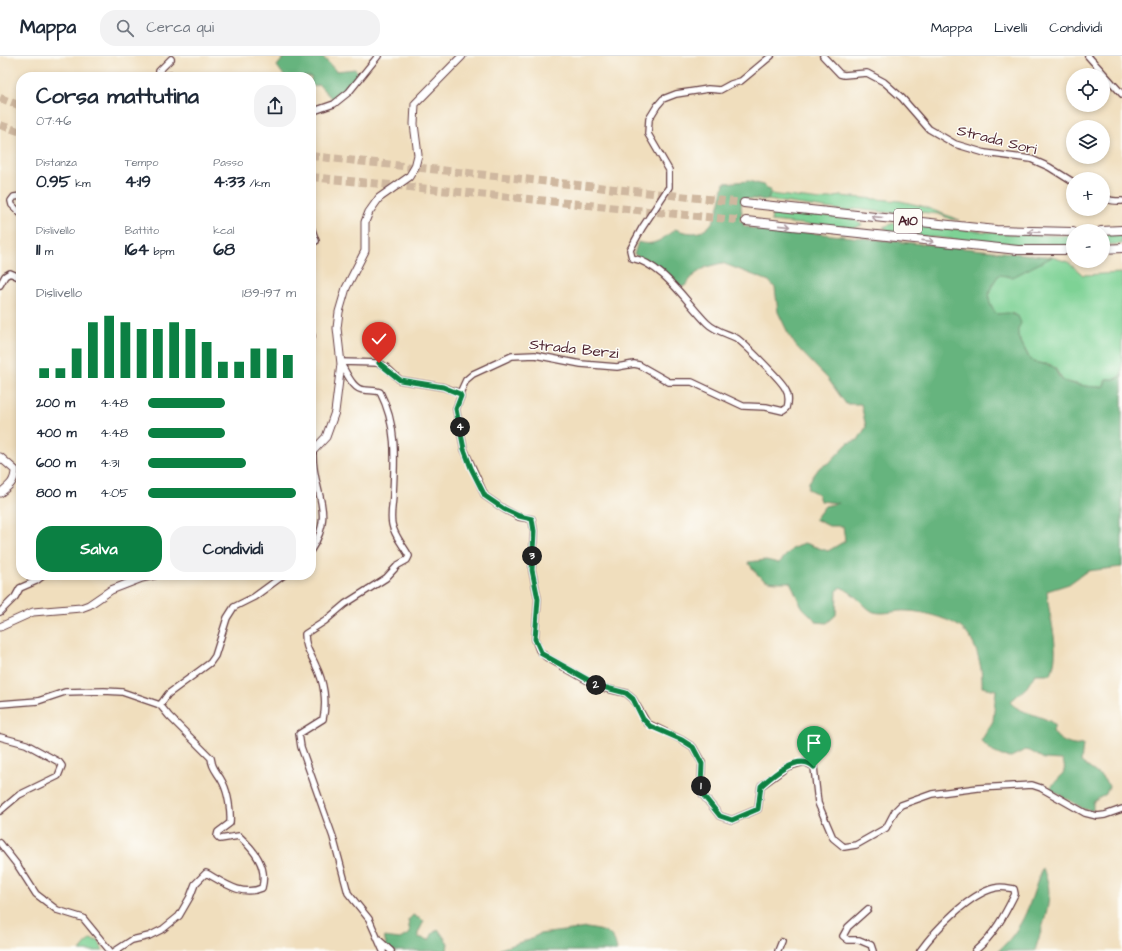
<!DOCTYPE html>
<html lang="it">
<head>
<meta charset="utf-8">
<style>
	body { margin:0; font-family:"Architects Daughter",sans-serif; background:#f2f2f3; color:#1f2937; height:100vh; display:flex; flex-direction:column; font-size:15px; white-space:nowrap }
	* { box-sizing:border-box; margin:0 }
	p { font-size:13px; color:#747a83 }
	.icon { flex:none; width:22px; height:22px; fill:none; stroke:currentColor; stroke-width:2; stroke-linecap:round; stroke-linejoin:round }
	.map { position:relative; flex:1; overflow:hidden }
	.side { position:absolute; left:16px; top:16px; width:300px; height:508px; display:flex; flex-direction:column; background:#fff; border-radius:16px; box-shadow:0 2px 6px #0003 }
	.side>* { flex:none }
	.fabs { position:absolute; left:1066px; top:12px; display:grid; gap:8px }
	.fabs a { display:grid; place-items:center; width:44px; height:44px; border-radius:50%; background:#fff; box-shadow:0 2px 6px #0003; font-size:20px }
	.pin { position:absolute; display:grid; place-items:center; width:34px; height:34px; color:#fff; margin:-41px -17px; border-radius:50% 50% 50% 0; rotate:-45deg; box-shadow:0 0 4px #0007 }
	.pin .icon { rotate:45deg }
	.km { position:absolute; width:20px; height:20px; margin:-10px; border-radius:50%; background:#222; color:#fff; font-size:11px; line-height:20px; text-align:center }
	.round { display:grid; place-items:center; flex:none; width:42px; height:42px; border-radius:16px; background:#f2f2f3 }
	.summary { display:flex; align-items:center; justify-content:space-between; height:68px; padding:0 20px }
	h1 { font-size:22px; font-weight:800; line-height:30px }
	.stats { display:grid; grid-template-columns:repeat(3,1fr); gap:6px; height:68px; padding:4px 20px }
	.stats div { display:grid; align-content:center }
	.stats b { font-size:17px; font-weight:800 }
	.stats small { font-size:11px; font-weight:400 }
	.stats p { font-size:11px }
	.chart { height:112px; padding:8px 20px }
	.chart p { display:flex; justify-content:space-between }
	.chart svg { width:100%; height:72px; margin-top:4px; stroke:#0b8043; stroke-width:6 }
	.primary-button { display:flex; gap:8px; margin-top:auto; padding:8px 20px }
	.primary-button a { flex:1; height:46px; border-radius:16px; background:#0b8043; color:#fff; font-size:16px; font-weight:800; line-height:46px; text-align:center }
	.primary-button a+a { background:#f2f2f3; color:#1f2937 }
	ul { padding:0 20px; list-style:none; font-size:13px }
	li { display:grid; grid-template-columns:64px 48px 1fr; align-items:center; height:30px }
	li i { height:10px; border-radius:5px; background:#0b8043 }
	header { display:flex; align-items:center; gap:24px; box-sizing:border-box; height:56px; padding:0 20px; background:#fff; border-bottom:1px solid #e0e1e3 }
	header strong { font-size:19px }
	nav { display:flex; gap:22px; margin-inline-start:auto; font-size:14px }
	.search { width:280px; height:36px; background:#f2f2f3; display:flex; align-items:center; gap:10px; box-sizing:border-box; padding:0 14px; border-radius:16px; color:#747a83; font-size:15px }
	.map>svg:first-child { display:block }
	.green { fill:#7ed295; stroke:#647860 }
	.forest { fill:#66b47e; stroke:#586a54 }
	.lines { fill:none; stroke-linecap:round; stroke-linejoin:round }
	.highway-tunnel { stroke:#cfb8a0; stroke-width:8; stroke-dasharray:8 4; stroke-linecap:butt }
	.minor-casing { stroke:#633c41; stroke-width:8 }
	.major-casing { stroke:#633c41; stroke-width:9 }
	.highway-casing { stroke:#633c41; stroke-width:10 }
	.minor { stroke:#fff; stroke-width:5.5 }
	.major { stroke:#fff; stroke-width:7 }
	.highway { stroke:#fff; stroke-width:8 }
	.oneway { stroke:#ae9aa0 }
	.route-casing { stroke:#fff; stroke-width:8 }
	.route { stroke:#0b8043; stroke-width:5 }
	.labels { text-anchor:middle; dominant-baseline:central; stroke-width:3; stroke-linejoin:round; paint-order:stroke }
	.shield { fill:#fdfcf7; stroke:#806168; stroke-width:1 }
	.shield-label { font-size:14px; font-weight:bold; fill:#4a1f2b }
	.street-label { font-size:15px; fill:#4a1f2b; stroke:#fdfcf7 }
</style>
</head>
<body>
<header>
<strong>Mappa</strong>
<div class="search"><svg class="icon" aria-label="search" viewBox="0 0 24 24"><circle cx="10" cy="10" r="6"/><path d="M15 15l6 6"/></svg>Cerca qui</div>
<nav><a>Mappa</a><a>Livelli</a><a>Condividi</a></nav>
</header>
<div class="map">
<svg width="1122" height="895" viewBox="0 0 1122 895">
	<rect width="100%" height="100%" fill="#fdfcf7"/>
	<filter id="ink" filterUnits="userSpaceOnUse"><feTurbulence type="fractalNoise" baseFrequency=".025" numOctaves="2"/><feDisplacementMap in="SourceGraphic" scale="8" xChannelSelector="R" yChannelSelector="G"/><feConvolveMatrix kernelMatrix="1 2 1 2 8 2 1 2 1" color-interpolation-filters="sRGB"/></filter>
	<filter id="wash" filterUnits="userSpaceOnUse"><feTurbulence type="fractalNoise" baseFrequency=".012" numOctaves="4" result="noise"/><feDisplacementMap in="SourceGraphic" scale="16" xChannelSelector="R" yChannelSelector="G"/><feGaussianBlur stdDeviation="0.9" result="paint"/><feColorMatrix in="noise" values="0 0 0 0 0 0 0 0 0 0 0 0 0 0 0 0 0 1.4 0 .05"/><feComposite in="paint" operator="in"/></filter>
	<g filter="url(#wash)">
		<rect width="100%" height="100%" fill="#f0debd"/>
		<path class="green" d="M 770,138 L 821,144 L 840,140 L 900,145 L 922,150 L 959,164 L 950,163 L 939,158 L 910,155 L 902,158 L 855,153 L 847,155 L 768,144 Z
			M 773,153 L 853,163 L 862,169 L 851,173 L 771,165 Z
			M 894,167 L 1009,178 L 1073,180 L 1073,191 L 997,188 L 892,177 L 883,171 Z
			M 1122,177 L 1122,188 L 1103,189 L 1103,179 Z
			M 1052,201 L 1068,206 L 1083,219 L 1122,217 L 1122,317 L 1117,323 L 1106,323 L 1104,330 C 1093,334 1075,327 1063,325 L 1055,312 L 1049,308 L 1042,308 L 1031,305 L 1018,280 L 1015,258 L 997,258 C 984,246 989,231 999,219 L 1003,218 L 1009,221 Z
			M 90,883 L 99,885 L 103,895 L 80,895 Z"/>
		<path class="forest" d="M 285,0 L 322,0 L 336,15 L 355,13 L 360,18 L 333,44 L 319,29 L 311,31 L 311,21 L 285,21 L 277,10 Z
			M 749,125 L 763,129 L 771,135 L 768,144 L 742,142 L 741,151 L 744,170 C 763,176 783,177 802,176 L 1052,201 L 1013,221 L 999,219 C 989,231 984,246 997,258 L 1008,257 L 1018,260 L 1021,267 L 1018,273 L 1018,280 L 1029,302 L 1034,306 L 1052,310 C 1057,314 1058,322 1064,325 C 1071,328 1097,333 1104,330 L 1106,323 L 1118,323 L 1122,317 L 1122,511 L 1087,515 L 1069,528 L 1047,535 C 1048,562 1062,591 1051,618 L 1035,618 L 1027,631 L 1010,646 C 1019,658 1045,659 1055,669 L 1053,675 C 1056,682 1066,688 1074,689 C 1077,690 1080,688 1083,689 L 1081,706 L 1102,721 L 1109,730 L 1106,738 L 1093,746 L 1093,755 L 1084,753 L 1050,733 C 1056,722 1070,718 1062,704 L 1044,703 L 1030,695 L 1025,694 L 1011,701 L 1002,700 L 993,696 L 981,685 L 993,665 L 996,634 L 982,631 C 983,611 976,580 957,569 C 946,562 920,555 907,555 C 895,554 886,559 874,556 C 866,554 855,536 840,531 L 837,535 L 836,559 L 827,567 L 816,566 C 813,560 807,557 803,552 C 797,544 795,534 790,526 C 766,526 762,527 748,506 L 766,504 L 779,507 L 792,493 L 804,487 L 828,495 L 845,485 L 843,470 L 829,470 L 815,463 L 825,450 L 838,447 L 820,445 L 818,438 L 808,433 L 809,426 L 819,412 L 830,406 L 848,387 L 858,384 L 866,371 L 861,348 L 846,348 L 828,323 L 796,290 L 789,279 L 778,256 L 775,232 L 769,225 L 722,207 L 706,211 L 694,219 L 685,230 L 677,231 L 657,211 L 634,198 L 638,186 C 654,191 663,183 675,173 C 714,188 718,157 724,127 Z
			M 1042,812 C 1058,838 1042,869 1035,895 L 998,895 C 1026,870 1030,845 1042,812 Z
			M 413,859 L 424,865 L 418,877 L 418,881 L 429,884 L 433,877 L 438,873 L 448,887 L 447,895 L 388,895 L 384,881 L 400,883 L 410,877 L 408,864 Z
			M 587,872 C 604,875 615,875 617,895 L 500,895 L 500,893 L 527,884 L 540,878 Z"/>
	</g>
	<g filter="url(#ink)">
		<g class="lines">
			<path class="highway-tunnel" d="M 0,42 L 21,50
				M 0,69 L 21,76
				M 311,100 L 744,147
				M 311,121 L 746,165"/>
			<g class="minor-casing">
				<path id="minor" d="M 823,0 L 840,18 L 844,19 L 867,17 L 884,26 L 902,42 L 929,73 L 955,88 L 985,97 L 1031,103 L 1049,111 L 1073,126
					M 1088,0 L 1122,38
					M 171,3 L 159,15 L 159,18 L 165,20 L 177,19 L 179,21
					M 311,56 L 334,48 L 349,36 L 378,0
					M 1103,134 C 1105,146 1113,145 1122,145
					M 21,140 L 14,141 L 11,145 L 12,149 L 21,158
					M 311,171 L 316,185
					M 0,229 L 5,220 L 10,217 L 21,222
					M 311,280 L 312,280
					M 341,306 L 379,307 L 386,311 L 400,324 L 443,331 L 460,337 L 461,340 L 456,353 L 464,393 L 485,440 L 504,453 L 519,461 L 532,463 L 534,475 L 532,514 L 538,543 L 535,583 L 539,594 L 546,601 L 599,631 L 626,637 L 633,643 L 647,667 L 682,684 L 693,691 L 702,707 L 701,729 L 703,739 L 720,760 L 732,764 L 758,753 L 761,730 L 787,711 L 805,706 L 814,711 L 818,747 L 833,782 L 844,791 L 856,789 L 886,772 L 895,755 L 901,749 L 932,738 L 978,732 L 1032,729 L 1041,732 L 1085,757 L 1097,760 L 1105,759 L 1122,753
					M 341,308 C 347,317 353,334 364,334 C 370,335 374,334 380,336 C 397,369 395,402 393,438 C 393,447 390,459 392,468 C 394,480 404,490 409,500 L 407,504 L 398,509 L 386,522 L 345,548 L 325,565 L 305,578 C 305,592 311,598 316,610 C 324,626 327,646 323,663 L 299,678 L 301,691 L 333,781 L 348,837 L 369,863 L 383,895
					M 460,337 L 466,324 L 473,318 L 512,300 L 535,299 L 581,308 L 617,311 L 634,308 L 639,309 L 669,326 L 692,326 L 743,350 L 766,351 L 783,355 L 787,352 C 789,345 789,338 785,332 C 781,324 743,286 736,282 C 726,277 715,275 707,267 C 686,246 663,208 632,202 L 630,194 L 642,172 L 669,131 L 669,114 L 648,78 L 649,63 L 657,50 L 663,43 L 676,38 L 708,33 L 720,34 L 731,28 L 741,25 L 771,0
					M 311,494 C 337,455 311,435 313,395
					M 0,556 L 15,541 L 20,532 L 36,525 L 44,519
					M 0,648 L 38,645 L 65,636 L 104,635 L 122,636 L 160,649 L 168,638 L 210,607 L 215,600 L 227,562 L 234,551 L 254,541 L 284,519
					M 0,681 L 26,688 L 59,706 L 62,710 L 58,720 L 19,739 L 0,755
					M 0,787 L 18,810 L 36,838 L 57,854 L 83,862 L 110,895
					M 868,853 L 848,871 L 843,880 L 848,884 L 859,884 L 871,889 L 873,895
					M 379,884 L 391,895
					M 115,895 L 132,884 L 149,880 L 163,873 L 179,860 L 190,841 L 195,828 L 206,817 C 224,827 242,841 262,832 C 268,810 254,794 239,780 L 220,783 L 217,780 L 218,776 L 230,767 C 231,755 228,737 223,727 C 218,716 212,714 211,702 L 169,660 L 160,649
					M 778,895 L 782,885
					M 920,895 C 936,873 969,838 995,832 C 1001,830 1008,832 1014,833 L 1015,838 C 1004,860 994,879 975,895"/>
			</g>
			<g class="major-casing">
				<path id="major" d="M 311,397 L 326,381 L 335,356 L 341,308 L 337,272 L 339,256 L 346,232 L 365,195 L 365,166 L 369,156 L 379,142 L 409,121 L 415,111 L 418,99 L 414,68 L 415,48 L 462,0
					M 0,401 L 15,414 C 15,426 9,430 0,437
					M 0,571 L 33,556 L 81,552 L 89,549 L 111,534 L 142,522 L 155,519"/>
			</g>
			<g class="highway-casing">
				<path id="highway" d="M 744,147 L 996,174 L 1073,176
					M 746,165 L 1018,194 L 1073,194
					M 1101,175 L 1122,174
					M 1103,193 L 1122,192"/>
			</g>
			<use href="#minor" class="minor"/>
			<use href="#major" class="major"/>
			<use href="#highway" class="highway"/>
		</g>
		<defs><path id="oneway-shaft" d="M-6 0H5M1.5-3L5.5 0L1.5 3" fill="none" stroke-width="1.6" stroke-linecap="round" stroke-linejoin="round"/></defs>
		<g class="oneway">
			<use href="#oneway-shaft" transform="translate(877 161) rotate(-174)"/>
			<use href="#oneway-shaft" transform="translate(785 170) rotate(6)"/>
			<use href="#oneway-shaft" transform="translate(1034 176) rotate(-178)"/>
			<use href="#oneway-shaft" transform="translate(928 185) rotate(6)"/>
		</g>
	</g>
	<g class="lines" filter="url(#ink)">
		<g class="route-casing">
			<path id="route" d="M 379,307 L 400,324 L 443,331 L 460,338 L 461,340 L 456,353 L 464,393 L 471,412 L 485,440 L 504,453 L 519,460 L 532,463 L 534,475 L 532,514 L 538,543 L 535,583 L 542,598 L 599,630 L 626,637 L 633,643 L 643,663 L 650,670 L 682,684 L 693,691 L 702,708 L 701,729 L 703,739 L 720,760 L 732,764 L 758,753 L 761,730 C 773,719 799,696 814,711"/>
		</g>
		<use href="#route" class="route"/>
	</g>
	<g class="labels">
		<rect class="shield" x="894" y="153" width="28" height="24" rx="3"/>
		<g class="shield-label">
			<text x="908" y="165">A10</text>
		</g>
		<g class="street-label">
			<text transform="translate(997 84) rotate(14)">Strada Sori</text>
			<text transform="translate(574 293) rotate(6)">Strada Berzi</text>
		</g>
	</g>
</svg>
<div class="fabs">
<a><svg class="icon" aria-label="locate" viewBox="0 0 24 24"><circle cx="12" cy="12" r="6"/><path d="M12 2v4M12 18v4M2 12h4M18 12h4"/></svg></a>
<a><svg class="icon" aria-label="layers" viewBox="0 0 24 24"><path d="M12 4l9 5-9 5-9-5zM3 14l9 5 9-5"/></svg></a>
<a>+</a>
<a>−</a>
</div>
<div class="pin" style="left:814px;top:711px;background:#1e9e55"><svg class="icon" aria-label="arrive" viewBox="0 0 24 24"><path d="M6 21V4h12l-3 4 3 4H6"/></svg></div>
<div class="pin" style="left:379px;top:307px;background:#d93025"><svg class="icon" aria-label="check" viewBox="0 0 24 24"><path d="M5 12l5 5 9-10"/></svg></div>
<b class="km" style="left:701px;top:730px">1</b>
<b class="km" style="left:596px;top:629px">2</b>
<b class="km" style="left:532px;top:500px">3</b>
<b class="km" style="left:460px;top:371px">4</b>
<section class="side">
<div class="summary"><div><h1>Corsa mattutina</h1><p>07:46</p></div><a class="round"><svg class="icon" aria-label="share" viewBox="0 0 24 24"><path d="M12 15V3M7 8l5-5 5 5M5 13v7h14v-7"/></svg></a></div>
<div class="stats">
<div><p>Distanza</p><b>0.95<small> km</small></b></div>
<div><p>Tempo</p><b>4:19</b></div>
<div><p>Passo</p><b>4:33<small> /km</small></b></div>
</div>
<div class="stats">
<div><p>Dislivello</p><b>11<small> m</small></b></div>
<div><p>Battito</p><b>164<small> bpm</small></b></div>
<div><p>kcal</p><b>68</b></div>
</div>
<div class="chart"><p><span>Dislivello</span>189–197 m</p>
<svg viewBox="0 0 160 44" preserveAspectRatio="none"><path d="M5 44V38M15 44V38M25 44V26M35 44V10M45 44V6M55 44V10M65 44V14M75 44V14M85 44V10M95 44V14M105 44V22M115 44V34M125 44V34M135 44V26M145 44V26M155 44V30"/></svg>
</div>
<ul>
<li><b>200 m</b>4:48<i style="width:52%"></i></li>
<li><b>400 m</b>4:48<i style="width:52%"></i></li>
<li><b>600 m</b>4:31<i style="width:66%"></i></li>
<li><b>800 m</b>4:05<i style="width:100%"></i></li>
</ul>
<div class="primary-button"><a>Salva</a><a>Condividi</a></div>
</section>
</div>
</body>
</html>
